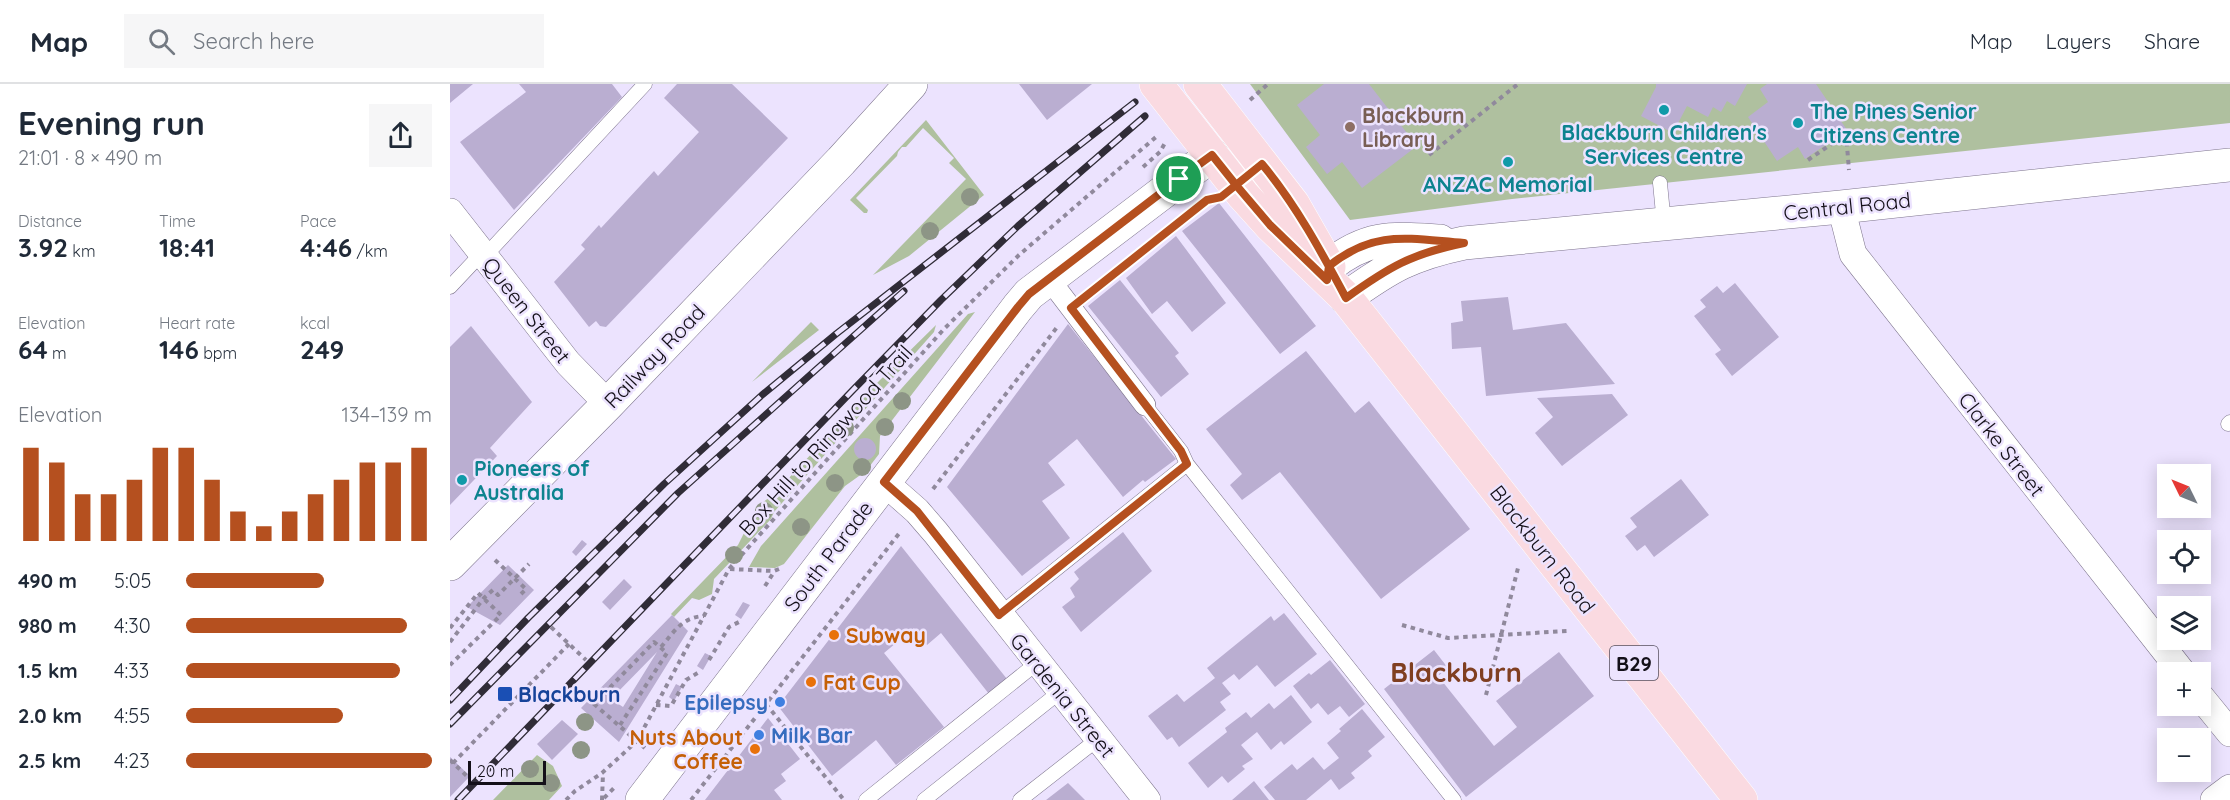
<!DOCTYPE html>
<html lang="en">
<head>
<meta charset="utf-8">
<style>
	body { margin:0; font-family:Quicksand,sans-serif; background:#f6f6f7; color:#1f2937; height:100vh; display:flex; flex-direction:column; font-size:22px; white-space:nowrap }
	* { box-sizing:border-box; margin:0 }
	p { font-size:20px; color:#747a83 }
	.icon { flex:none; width:33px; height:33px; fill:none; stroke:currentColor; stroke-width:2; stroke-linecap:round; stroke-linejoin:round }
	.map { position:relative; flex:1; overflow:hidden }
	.details { display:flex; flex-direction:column; background:#fff; width:450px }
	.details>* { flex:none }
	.needle { width:39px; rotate:313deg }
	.buttons { position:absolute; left:1707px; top:380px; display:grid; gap:12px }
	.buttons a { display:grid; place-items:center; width:54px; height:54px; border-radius:0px; background:#fff; box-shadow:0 3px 15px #0003; font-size:30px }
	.scale { position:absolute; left:18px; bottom:15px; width:78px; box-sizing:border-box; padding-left:6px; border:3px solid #141019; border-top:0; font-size:16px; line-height:21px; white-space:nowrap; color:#141019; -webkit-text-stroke:4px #ece3fe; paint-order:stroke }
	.pin { position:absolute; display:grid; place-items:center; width:51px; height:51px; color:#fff; margin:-26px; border:3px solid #fff; border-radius:50%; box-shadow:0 2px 6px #0007 }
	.round { display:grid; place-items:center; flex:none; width:63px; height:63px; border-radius:0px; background:#f6f6f7 }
	.headline { display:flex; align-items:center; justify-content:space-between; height:102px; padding:0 18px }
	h1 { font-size:33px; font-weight:700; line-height:45px }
	.figures { display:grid; grid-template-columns:repeat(3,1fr); gap:9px; height:102px; padding:6px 18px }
	.figures div { display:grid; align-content:center }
	.figures b { font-size:26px; font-weight:700 }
	.figures small { font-size:16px; font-weight:400 }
	.figures p { font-size:16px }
	.chart { height:168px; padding:12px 18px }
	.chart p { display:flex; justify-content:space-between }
	.chart svg { width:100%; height:108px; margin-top:6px; stroke:#b5501f; stroke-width:6 }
	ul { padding:0 18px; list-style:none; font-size:20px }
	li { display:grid; grid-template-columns:96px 72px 1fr; align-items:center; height:45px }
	li i { height:15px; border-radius:8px; background:#b5501f }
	header { display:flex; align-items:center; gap:36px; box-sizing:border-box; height:84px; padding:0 30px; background:#fff; border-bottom:2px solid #e0e1e3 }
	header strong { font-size:28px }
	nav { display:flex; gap:33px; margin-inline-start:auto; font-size:21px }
	.search { width:420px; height:54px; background:#f6f6f7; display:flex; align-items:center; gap:15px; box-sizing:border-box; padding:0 21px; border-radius:0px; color:#747a83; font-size:22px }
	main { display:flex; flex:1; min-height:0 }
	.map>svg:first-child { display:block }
	.green { fill:#afc09f }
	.building { fill:#baaed1; fill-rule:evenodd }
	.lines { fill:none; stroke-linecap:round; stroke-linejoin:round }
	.service-casing { stroke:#7e758d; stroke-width:15 }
	.pedestrian-casing { stroke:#7e758d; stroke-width:22 }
	.minor-casing { stroke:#7e758d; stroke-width:28 }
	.tertiary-casing { stroke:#7e758d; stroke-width:34 }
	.primary-casing { stroke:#fff; stroke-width:34 }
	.path { stroke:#90899c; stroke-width:4; stroke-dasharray:4.5 4.5; stroke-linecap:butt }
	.service { stroke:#fff; stroke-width:14 }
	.pedestrian { stroke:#fff; stroke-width:21 }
	.minor { stroke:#fff; stroke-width:27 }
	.tertiary { stroke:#fff; stroke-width:33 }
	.primary { stroke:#fadae1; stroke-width:33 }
	.rail-casing { stroke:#302c37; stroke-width:7 }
	.rail { stroke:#ece3fe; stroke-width:4.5; stroke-dasharray:14; stroke-linecap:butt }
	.tree { fill:#8d9586 }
	.route-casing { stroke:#fff; stroke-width:12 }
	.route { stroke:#b5501f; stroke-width:8 }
	.culture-dot { fill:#0f9aa8; stroke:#ece3fe; stroke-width:2 }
	.education-dot { fill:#8d6e63; stroke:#ece3fe; stroke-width:2 }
	.food-dot { fill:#e8710a; stroke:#ece3fe; stroke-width:2 }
	.transit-dot { fill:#1a4fb4; stroke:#ece3fe; stroke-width:2 }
	.shop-dot { fill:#3f7fe0; stroke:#ece3fe; stroke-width:2 }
	.labels { text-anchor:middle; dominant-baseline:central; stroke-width:5; stroke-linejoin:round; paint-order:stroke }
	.shield { fill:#ece3fe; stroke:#554f5e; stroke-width:1.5 }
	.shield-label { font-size:20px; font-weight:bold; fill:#141019 }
	.culture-label { font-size:21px; font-weight:bold; fill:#0d838f; stroke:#ece3fe; text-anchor:start }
	.education-label { font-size:21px; font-weight:bold; fill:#785e54; stroke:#ece3fe; text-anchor:start }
	.street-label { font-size:21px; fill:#141019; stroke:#ece3fe }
	.food-label { font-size:21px; font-weight:bold; fill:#c56008; stroke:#ece3fe; text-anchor:start }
	.transit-label { font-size:21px; font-weight:bold; fill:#164399; stroke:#ece3fe; text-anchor:start }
	.shop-label { font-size:21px; font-weight:bold; fill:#366cbe; stroke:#ece3fe; text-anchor:end }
	.district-label { font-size:27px; font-weight:bold; fill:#803f21; stroke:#ece3fe }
</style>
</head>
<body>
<header>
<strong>Map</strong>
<div class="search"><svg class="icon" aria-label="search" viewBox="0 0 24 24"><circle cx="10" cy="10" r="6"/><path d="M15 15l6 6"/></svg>Search here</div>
<nav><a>Map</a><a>Layers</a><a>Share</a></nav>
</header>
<main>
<section class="details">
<div class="headline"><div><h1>Evening run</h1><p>21:01 · 8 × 490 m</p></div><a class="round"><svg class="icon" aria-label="share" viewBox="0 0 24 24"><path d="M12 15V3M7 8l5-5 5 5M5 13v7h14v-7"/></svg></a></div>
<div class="figures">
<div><p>Distance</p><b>3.92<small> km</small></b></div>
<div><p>Time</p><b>18:41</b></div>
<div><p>Pace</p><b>4:46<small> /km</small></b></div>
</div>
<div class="figures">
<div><p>Elevation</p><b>64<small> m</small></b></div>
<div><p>Heart rate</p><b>146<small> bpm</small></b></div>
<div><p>kcal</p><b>249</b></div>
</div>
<div class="chart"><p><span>Elevation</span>134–139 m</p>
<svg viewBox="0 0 160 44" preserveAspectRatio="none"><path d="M5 44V6M15 44V12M25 44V25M35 44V25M45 44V19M55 44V6M65 44V6M75 44V19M85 44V32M95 44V38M105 44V32M115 44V25M125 44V19M135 44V12M145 44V12M155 44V6"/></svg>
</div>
<ul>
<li><b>490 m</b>5:05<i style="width:56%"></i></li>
<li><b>980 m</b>4:30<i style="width:90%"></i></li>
<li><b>1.5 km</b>4:33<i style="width:87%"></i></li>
<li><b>2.0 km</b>4:55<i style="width:64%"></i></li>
<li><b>2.5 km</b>4:23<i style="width:100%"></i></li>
</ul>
</section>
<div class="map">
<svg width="1780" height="716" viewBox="0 0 1780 716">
	<rect width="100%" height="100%" fill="#ece3fe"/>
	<path class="green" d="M 800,0 L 1780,0 L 1780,39 L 1062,115 L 900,136 Z
		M 476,36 L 534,111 L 459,172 L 423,191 L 516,95 L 499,79 L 504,74 L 473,44 L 456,63 L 452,63 L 448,68 L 447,72 L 406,114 L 418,126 L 417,129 L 414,129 L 400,116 Z
		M 525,228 L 430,352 L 429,370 L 416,387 L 395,402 L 334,480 L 325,484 L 299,483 L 311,462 L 518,230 Z
		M 361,238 L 369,246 L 302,298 Z
		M 486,241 L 484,248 L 324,428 L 321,435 L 264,495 L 262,510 L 249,516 L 242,514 L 224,533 L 221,530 L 288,461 L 307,423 L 325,409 L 428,298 Z
		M 87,671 L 103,682 L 112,702 L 99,716 L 43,716 Z"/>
	<path class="building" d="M 0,0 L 23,0 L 0,19 Z
		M 69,0 L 162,0 L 172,13 L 64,126 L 10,58 L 76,8 Z
		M 227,0 L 282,0 L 338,54 L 156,243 L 150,242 L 146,237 L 139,243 L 104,198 L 135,165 L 131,161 L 149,141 L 151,144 L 204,87 L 208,92 L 249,48 L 214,14 Z
		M 569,0 L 642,0 L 597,36 Z
		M 874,0 L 919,0 L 967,62 L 912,104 L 892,78 L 877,90 L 856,63 L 870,51 L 847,21 Z
		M 1206,0 L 1297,0 L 1285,22 L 1277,17 L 1271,28 L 1263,23 L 1258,33 L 1237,22 L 1223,49 L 1191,32 L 1206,3 Z
		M 1317,0 L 1366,0 L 1397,46 L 1355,75 L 1348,63 L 1327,77 L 1298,33 L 1318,18 L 1310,5 Z
		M 769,119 L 866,242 L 830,270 L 732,147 Z
		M 726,152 L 776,219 L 742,248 L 717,217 L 702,230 L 676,194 Z
		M 670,196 L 729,269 L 725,272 L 739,290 L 711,313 L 638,222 Z
		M 1285,199 L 1329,253 L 1282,292 L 1265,270 L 1271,266 L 1244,232 L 1256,223 L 1250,216 L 1267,202 L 1273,209 Z
		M 1058,213 L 1063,246 L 1116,239 L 1165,300 L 1036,312 L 1031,263 L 1002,265 L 1001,239 L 1013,237 L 1011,217 Z
		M 618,240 L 726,375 L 695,398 L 693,396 L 673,413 L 627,355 L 598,379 L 615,401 L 592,417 L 620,454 L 572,492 L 497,403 Z
		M 21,242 L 82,318 L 40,364 L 47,372 L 0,421 L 0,263 Z
		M 856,267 L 905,329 L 919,317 L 1020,445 L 931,515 L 830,388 L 792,416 L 780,401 L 792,390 L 756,345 Z
		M 1162,310 L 1178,331 L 1112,382 L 1085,349 L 1103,333 L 1087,314 Z
		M404 365a11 11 0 1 1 22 0a11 11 0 1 1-22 0Z
		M 1231,395 L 1259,431 L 1204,473 L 1195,461 L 1187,467 L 1175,452 L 1187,443 L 1180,434 Z
		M 673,448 L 702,487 L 631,548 L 612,523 L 625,513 L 620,504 L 629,495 L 624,488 Z
		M 132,456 L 137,460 L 126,472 L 122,468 Z
		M 451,462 L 557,595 L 539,610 L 491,549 L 477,561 L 464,544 L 434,569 L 494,643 L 446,681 L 426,656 L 382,692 L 328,622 Z
		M 58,481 L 84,506 L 50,541 L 17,523 Z
		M 174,495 L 182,503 L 160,526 L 152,518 Z
		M 293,518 L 300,521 L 291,535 L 285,531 Z
		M 834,529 L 867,570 L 825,603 L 807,581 L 789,596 L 784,590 L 772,599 L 781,610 L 770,618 L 776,626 L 729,663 L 722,653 L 717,656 L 698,632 L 727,610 L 734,618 L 765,594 L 757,584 L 821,532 L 824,537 Z
		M 222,531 L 238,547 L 169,658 L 131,624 ZM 207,568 L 173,623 L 161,615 Z
		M 984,566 L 998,584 L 988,592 L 1044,662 L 1067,643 L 1046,617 L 1109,568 L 1144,612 L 1016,713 L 934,605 Z
		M 255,569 L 261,572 L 253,586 L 247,582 Z
		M 880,576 L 915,620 L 899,633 L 890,622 L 878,631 L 868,619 L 861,625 L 843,602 L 859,589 L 861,591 Z
		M 226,600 L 232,603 L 224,617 L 219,613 Z
		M 841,611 L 862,638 L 834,661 L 831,657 L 821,666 L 807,648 L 791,661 L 803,675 L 792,682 L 795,685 L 778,699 L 772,692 L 758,704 L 738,679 L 777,648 L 775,644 L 796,628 L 801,634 L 819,619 L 824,625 Z
		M 912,625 L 935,653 L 918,667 L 922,672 L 901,689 L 905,694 L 889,706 L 881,695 L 856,716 L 825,716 L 814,703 L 842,680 L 847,686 L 863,673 L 874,686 L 889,674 L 877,659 L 891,647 L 889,645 Z
		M 318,634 L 350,675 L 331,690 L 336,697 L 324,706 L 332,716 L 255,716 Z
		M 112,636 L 128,650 L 102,676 L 87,660 Z
		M 0,673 L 20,692 L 0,713 Z
		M 804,697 L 819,716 L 782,716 Z
		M 618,699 L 635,716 L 596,716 Z"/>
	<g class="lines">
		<g class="service-casing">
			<path id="service" d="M 1210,99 L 1214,140
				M 35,172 L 195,0
				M 0,203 L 32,169
				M 695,321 L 731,367 L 737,380 L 1004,716
				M 1778,340 L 1780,338
				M 549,531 L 737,380
				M 416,716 L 587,579
				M 474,716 L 611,607
				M 570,716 L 648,655"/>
		</g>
		<g class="pedestrian-casing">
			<path id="pedestrian" d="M 599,195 L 695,321"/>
		</g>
		<g class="minor-casing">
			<path id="minor" d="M 1391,123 L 1403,170 L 1732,588
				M 0,128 L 118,279 L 158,320
				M 434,398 L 467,427 L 486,449 L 697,716
				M 1750,612 L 1780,649
				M 1764,716 L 1780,704"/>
		</g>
		<g class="tertiary-casing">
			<path id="tertiary" d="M 879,182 C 918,151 942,154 990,157
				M 896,214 C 939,183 961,170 1014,159 L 1391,123 L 1780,81
				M 0,480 L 158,320 L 391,77 L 461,0
				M 192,716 L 568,223 L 579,210 L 762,71"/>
		</g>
		<g class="primary-casing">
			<path id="primary" d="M 706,0 L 793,111 L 820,141 L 896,214 L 1291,716
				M 750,0 L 843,120 L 879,183"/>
		</g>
		<path class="path" d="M 800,16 L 818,0
			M 979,71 L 1068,0
			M 1358,76 L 1396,50 L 1399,86
			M 693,83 L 710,68 L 716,57
			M 638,211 L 759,116
			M 483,405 L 608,242
			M 45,476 L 76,505 L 69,512
			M 280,485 L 324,487 L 329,485
			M 315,502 L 324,488
			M 952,541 L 998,554 L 1117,547
			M 101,543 L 136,576
			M 0,544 L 28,509 L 51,531 L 0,581
			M 0,558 L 34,514 L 43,506 L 48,511 L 79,480
			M 211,563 C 224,548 232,533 254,532
			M 259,576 L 279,543 L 291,537
			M 1036,611 L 1068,484
			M 316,620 L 394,716
			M 206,621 L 221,622 L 236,596 L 251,587
			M 170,641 L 217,569 L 204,558 L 144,620 L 196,665
			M 0,676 L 20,695
			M 3,679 L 119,560
			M 154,714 L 166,702
			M 116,716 L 125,707 L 152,689 L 187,657 L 279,485 L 494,245 L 569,171 L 706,53
			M 152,716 L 153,689
			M 241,716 L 451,447"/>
		<use href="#service" class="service"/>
		<use href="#pedestrian" class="pedestrian"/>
		<use href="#minor" class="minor"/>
		<use href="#tertiary" class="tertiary"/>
		<use href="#primary" class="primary"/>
		<g class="rail-casing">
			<path id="rail" d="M 0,616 L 78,534 L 214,400 L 312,311 L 386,250 L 685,18
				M 0,640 L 228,409 L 454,207
				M 8,716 L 402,307 L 491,216 L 568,142 L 695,32"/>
		</g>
		<use href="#rail" class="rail"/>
	</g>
	<g class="tree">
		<circle cx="520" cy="113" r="9"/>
		<circle cx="480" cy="147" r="9"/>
		<circle cx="452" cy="317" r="9"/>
		<circle cx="435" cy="343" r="9"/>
		<circle cx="395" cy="344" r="9"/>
		<circle cx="412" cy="383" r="9"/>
		<circle cx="385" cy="399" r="9"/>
		<circle cx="314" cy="427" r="9"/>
		<circle cx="351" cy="443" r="9"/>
		<circle cx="284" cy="471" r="9"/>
		<circle cx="135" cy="638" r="9"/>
		<circle cx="131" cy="666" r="9"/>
		<circle cx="80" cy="685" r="9"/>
		<circle cx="101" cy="699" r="9"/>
	</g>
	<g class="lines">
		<g class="route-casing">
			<path id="route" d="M 729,95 L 579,210 L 568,223 L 434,398 L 467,427 L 549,531 L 737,380 L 731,367 L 621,224 L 757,116 L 771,113 L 786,101 L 820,141 L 877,196 L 879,182 C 925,145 959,155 1014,159 C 961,170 939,183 896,214 C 871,167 846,121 812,80 L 786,101 L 762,71 L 729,95"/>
		</g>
		<use href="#route" class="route"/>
	</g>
	<g class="culture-dot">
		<circle cx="1214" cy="26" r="6"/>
		<circle cx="1348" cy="39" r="6"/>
		<circle cx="1058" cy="78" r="6"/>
		<circle cx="12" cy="396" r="6"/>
	</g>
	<circle class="education-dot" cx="900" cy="43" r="6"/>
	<g class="food-dot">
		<circle cx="384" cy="551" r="6"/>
		<circle cx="361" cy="598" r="6"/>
		<circle cx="305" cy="665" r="6"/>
	</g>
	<rect class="transit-dot" x="47" y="602" width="16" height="16" rx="3"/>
	<g class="shop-dot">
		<circle cx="330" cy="618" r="6"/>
		<circle cx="309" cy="651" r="6"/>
	</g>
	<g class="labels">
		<rect class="shield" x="1160" y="562" width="48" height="34" rx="4.5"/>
		<g class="shield-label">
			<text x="1184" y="579">B29</text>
		</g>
		<g class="culture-label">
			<text x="1360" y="27">The Pines Senior<tspan x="1360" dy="24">Citizens Centre</tspan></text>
			<text x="1214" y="48" text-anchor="middle">Blackburn Children's<tspan x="1214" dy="24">Services Centre</tspan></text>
			<text x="1058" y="100" text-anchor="middle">ANZAC Memorial</text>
			<text x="24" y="384">Pioneers of<tspan x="24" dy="24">Australia</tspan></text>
		</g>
		<g class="education-label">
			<text x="912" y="31">Blackburn<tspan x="912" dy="24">Library</tspan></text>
		</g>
		<g class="street-label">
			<text transform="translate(1397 122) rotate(-6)">Central Road</text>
			<text transform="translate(77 226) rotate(52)">Queen Street</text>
			<text transform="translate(204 272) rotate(-46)">Railway Road</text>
			<text transform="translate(375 356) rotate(-48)">Box Hill to Ringwood Trail</text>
			<text transform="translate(1552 360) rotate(52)">Clarke Street</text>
			<text transform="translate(1093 465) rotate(52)">Blackburn Road</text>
			<text transform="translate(378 472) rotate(-53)">South Parade</text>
			<text transform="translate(613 611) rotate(51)">Gardenia Street</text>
		</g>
		<g class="food-label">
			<text x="396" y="551">Subway</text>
			<text x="373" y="598">Fat Cup</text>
			<text x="293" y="653" text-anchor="end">Nuts About<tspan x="293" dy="24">Coffee</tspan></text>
		</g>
		<g class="transit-label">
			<text x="68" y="610">Blackburn</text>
		</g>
		<g class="shop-label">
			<text x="318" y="618">Epilepsy</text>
			<text x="321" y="651" text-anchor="start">Milk Bar</text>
		</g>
		<g class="district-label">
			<text x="1006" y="588">Blackburn</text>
		</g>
	</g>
</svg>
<div class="buttons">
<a><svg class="needle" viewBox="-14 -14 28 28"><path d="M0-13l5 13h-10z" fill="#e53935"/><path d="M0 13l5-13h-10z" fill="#747a83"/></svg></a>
<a><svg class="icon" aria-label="locate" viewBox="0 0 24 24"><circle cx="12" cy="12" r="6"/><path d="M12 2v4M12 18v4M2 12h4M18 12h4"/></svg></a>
<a><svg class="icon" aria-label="layers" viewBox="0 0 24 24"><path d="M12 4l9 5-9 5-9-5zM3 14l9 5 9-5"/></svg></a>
<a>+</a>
<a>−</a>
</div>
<div class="scale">20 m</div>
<div class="pin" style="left:729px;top:95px;background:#1e9e55"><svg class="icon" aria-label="arrive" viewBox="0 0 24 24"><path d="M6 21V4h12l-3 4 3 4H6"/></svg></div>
</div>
</main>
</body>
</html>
